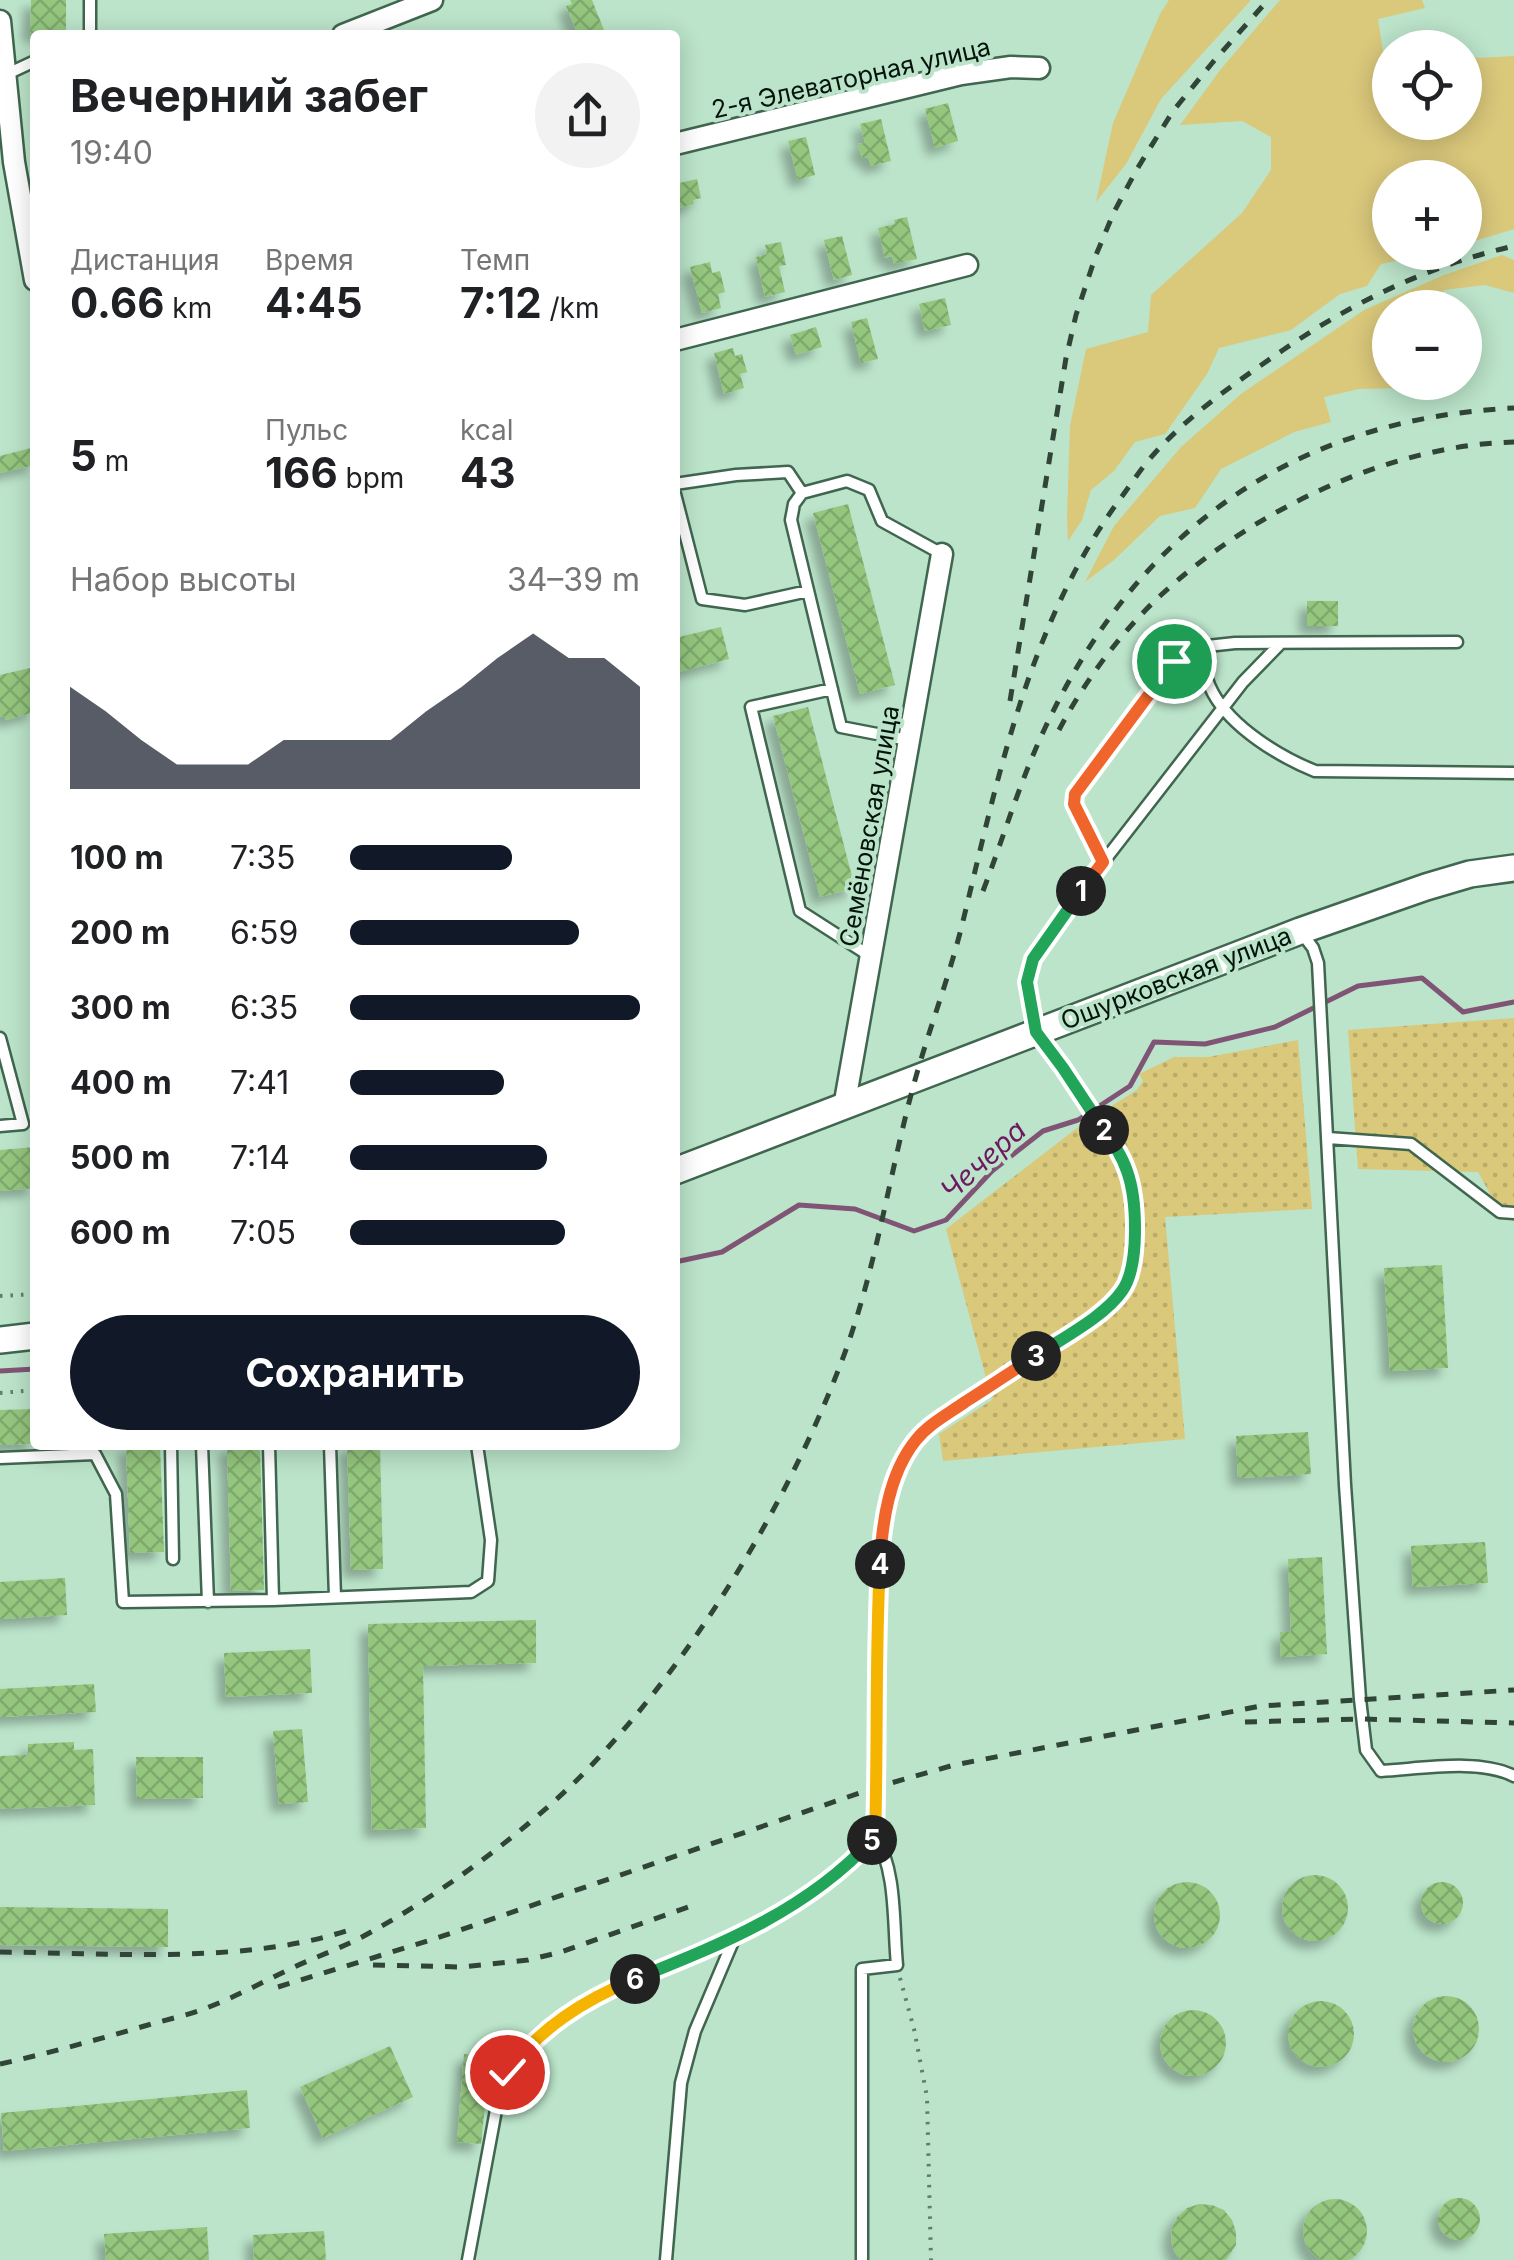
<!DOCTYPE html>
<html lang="ru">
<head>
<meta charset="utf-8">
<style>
	body { margin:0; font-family:Inter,sans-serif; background:#f2f2f2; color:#202124; height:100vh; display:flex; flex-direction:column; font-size:38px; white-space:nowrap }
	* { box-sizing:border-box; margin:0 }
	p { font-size:32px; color:#757577 }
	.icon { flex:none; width:55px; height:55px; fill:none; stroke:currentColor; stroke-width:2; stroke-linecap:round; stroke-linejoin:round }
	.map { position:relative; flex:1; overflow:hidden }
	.drawer { position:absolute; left:30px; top:30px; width:650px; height:1420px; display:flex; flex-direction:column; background:#fff; border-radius:10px; box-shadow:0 5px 25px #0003 }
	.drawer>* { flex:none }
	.buttons { position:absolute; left:1372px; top:30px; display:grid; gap:20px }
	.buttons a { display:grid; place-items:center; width:110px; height:110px; border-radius:50%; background:#fff; box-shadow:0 5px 25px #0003; font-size:50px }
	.pin { position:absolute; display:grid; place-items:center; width:85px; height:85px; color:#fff; margin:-42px; border:5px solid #fff; border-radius:50%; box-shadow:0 2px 10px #0007 }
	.km { position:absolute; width:50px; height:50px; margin:-25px; border-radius:50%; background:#222; color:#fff; font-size:28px; line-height:50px; text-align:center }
	.round { display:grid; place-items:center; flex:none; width:105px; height:105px; border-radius:52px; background:#f2f2f2 }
	.overview { display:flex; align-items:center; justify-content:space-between; height:170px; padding:0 40px }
	h1 { font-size:45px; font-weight:700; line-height:75px }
	.stats { display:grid; grid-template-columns:repeat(3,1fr); gap:15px; height:170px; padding:10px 40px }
	.stats div { display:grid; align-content:center }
	.stats b { font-size:42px; font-weight:700 }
	.stats small { font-size:28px; font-weight:400 }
	.stats p { font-size:28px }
	.chart { height:280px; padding:20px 40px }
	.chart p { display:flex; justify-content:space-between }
	.chart svg { width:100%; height:180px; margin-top:10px; fill:#111827; opacity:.7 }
	.primary-button { display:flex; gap:20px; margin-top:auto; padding:20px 40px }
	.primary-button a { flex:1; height:115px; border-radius:60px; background:#111827; color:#fff; font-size:40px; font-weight:700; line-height:115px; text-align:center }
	ul { padding:0 40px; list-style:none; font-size:32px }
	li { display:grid; grid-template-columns:160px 120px 1fr; align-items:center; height:75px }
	li i { height:25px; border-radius:12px; background:#111827 }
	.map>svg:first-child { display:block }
	.grass { fill:#dac87b }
	.garden { fill:url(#garden-dots) }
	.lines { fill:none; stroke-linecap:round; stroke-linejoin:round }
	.stream { stroke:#805475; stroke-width:5 }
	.building { fill:url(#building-cross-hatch); filter:url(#shadow) }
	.service-casing { stroke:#40664f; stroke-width:15 }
	.minor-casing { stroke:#40664f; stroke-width:25 }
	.tertiary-casing { stroke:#40664f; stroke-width:30 }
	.path { stroke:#617d6c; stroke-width:4; stroke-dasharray:2.5 8; stroke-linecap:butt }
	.service { stroke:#fff; stroke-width:10 }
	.minor { stroke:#fff; stroke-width:20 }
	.tertiary { stroke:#fff; stroke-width:25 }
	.rail { stroke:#304538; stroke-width:5; stroke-dasharray:12 12; stroke-linecap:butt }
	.split-1-casing { stroke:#fff; stroke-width:20 }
	.split-2-casing { stroke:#fff; stroke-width:20 }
	.split-3-casing { stroke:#fff; stroke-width:20 }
	.split-4-casing { stroke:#fff; stroke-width:20 }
	.split-5-casing { stroke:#fff; stroke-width:20 }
	.split-6-casing { stroke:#fff; stroke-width:20 }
	.split-7-casing { stroke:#fff; stroke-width:20 }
	.split-1 { stroke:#f0652b; stroke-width:12 }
	.split-2 { stroke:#22a559; stroke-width:12 }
	.split-3 { stroke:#22a559; stroke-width:12 }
	.split-4 { stroke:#f0652b; stroke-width:12 }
	.split-5 { stroke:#f5b400; stroke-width:12 }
	.split-6 { stroke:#22a559; stroke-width:12 }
	.split-7 { stroke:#f5b400; stroke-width:12 }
	.labels { text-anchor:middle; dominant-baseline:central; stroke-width:8; stroke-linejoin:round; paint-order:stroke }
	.street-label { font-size:25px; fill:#05140b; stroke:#bbe4ca }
	.water-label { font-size:28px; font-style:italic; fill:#6e195f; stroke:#bbe4ca }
</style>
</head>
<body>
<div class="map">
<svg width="1514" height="2260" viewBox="0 0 1514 2260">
	<defs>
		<pattern id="garden-dots" width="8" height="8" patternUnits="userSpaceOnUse" patternTransform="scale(2.5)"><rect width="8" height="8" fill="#dac87b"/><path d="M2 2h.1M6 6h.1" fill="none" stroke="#baab69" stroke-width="1.8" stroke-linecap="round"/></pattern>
		<pattern id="building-cross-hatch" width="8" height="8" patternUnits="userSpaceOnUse" patternTransform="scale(2.5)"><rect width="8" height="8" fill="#94c67e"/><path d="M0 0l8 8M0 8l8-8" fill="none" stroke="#7ea96c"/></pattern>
		<filter id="shadow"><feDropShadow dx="-8" dy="8" stdDeviation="5" flood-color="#0004"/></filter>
	</defs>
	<rect width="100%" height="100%" fill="#bbe4ca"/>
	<path class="grass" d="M 1169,0 L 1251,0 L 1161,99 L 1126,164 L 1096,202 L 1113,123 L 1160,14 Z
		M 1280,0 L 1422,0 L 1425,8 L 1378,19 L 1384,58 L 1390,57 L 1390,122 L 1465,122 L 1465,54 L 1478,58 L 1514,56 L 1514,229 L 1465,244 L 1465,178 L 1390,178 L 1390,252 L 1435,253 L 1381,264 L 1367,286 L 1340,294 L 1291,330 L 1219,348 L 1207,374 L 1165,434 L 1135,442 L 1114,471 L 1091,490 L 1082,520 L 1068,541 L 1067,517 L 1070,426 L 1086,349 L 1148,332 L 1151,295 L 1242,213 L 1271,170 L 1271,137 L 1242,121 L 1180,125 L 1221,69 Z
		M 1502,255 L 1514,260 L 1514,293 L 1485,285 L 1444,290 L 1437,304 L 1439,307 L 1390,308 L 1390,382 L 1408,383 L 1404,388 L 1359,389 L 1324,397 L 1331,422 L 1294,432 L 1221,469 L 1195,508 L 1160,516 L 1114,560 L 1085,582 L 1114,526 L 1181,447 L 1241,394 L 1364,310 L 1444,275 Z"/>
	<path class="garden" d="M 1514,1018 L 1514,1222 L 1500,1212 L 1478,1172 L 1358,1169 L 1348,1030 Z
		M 1298,1040 L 1312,1209 L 1165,1217 L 1185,1439 L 943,1461 L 939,1434 L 992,1400 L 946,1229 L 1081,1125 L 1137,1090 L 1143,1081 L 1139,1074 L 1174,1057 L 1208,1057 Z"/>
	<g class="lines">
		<path class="stream" d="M 675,1262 L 722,1252 L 799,1205 L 855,1209 L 914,1231 L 946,1220 L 992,1171 L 1043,1131 L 1078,1120 L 1130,1086 L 1154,1042 L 1205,1044 L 1275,1027 L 1358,986 L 1422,978 L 1463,1012 L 1514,1002
			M 0,1371 L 35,1369"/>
	</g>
	<path class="building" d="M 31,0 L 66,0 L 66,35 L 30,34 Z
		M 570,0 L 592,0 L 606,35 L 578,35 L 566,6 L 572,4 Z
		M 948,103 L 958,141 L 935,148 L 925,109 Z
		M 881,119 L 891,161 L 871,166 L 868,157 L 862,158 L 858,144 L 865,143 L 860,124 Z
		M 806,137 L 815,175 L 798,180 L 788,141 Z
		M 697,179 L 701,198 L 693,200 L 694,204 L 675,209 L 675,184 Z
		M 907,217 L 917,259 L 894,264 L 892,256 L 885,258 L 878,228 L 895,224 L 894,220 Z
		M 842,236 L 852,275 L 834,280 L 824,240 Z
		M 781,242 L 786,265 L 779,266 L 785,292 L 765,297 L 756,257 L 767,254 L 765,245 Z
		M 710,262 L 712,273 L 720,271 L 725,292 L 718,294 L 721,308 L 702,313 L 690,267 Z
		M 945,298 L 951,325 L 925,331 L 919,304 Z
		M 867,318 L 878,359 L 861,363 L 851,322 Z
		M 816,327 L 822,347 L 796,355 L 790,335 Z
		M 733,348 L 735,356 L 742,354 L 747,372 L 740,374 L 744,388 L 724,394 L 714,353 Z
		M 35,447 L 35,465 L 0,473 L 0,456 Z
		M 848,504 L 895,685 L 860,694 L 813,513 Z
		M 1307,601 L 1338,601 L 1338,626 L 1307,626 Z
		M 721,627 L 729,659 L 675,673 L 675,638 Z
		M 30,668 L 31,672 L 35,671 L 35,712 L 6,720 L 5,716 L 0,717 L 0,675 Z
		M 808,707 L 855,888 L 820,897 L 773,716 Z
		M 35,1147 L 35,1188 L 0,1191 L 0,1150 Z
		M 1442,1265 L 1448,1368 L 1390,1371 L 1384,1268 Z
		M 35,1409 L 35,1444 L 0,1445 L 0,1410 Z
		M 1308,1432 L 1311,1474 L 1238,1478 L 1236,1436 Z
		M 126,1445 L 160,1445 L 164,1552 L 130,1553 Z
		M 227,1445 L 260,1445 L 264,1590 L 231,1591 Z
		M 347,1445 L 380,1445 L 383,1569 L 351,1570 Z
		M 1485,1542 L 1488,1583 L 1413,1587 L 1411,1546 Z
		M 1322,1557 L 1327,1654 L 1281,1657 L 1280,1632 L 1291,1632 L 1288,1559 Z
		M 65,1578 L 67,1615 L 0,1619 L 0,1582 Z
		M 536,1620 L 536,1663 L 423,1666 L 426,1828 L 372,1830 L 368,1624 Z
		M 310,1649 L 312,1693 L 226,1697 L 224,1653 Z
		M 94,1684 L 96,1712 L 0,1717 L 0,1689 Z
		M 302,1729 L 308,1802 L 279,1804 L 273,1731 Z
		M 74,1742 L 74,1750 L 93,1749 L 95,1805 L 0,1809 L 0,1756 L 28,1755 L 28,1744 Z
		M 136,1757 L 203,1757 L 203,1798 L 137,1799 Z
		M1282 1908a33 33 0 1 1 66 0a33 33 0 1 1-66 0Z
		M1421 1903a21 21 0 1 1 42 0a21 21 0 1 1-42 0Z
		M1154 1915a33 33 0 1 1 66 0a33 33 0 1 1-66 0Z
		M 0,1907 L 168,1909 L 168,1947 L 0,1945 Z
		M1413 2029a33 33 0 1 1 66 0a33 33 0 1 1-66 0Z
		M1288 2034a33 33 0 1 1 66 0a33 33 0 1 1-66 0Z
		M1160 2043a33 33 0 1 1 66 0a33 33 0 1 1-66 0Z
		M 390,2046 L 413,2097 L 323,2138 L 300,2087 Z
		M 464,2054 L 490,2057 L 481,2144 L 457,2142 Z
		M 247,2090 L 250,2128 L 4,2151 L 1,2113 Z
		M1438 2219a21 21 0 1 1 42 0a21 21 0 1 1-42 0Z
		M1303 2231a32 32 0 1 1 64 0a32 32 0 1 1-64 0Z
		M 1199,2204 L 1212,2205 L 1224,2210 L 1232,2220 L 1236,2232 L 1236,2245 L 1226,2260 L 1181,2260 L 1175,2253 L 1171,2241 L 1172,2228 L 1177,2217 L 1187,2208 Z
		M 207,2227 L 209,2260 L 106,2260 L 104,2234 Z
		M 324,2231 L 326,2260 L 254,2260 L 253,2235 Z"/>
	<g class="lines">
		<g class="service-casing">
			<path id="service" d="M 90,0 L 90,35
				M 5,75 L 35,61
				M 675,484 L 736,475 L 788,472 L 802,493
				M 675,494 L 702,599 L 745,605 L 808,591
				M 1198,647 C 1202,663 1205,679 1213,693 C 1232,728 1280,757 1315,771 L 1514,773
				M 832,689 L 751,707 L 800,911 L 870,956
				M 908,740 L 841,727 L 791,520 L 794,504 L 802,493 L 847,481 L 869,490 L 882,521 L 942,554
				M 1103,862 L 1075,804 L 1075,794 L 1174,661 L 1186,652 L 1198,647 L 1235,643 L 1457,642
				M 1301,932 L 1313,948 L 1318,963 L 1345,1485 L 1360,1699 L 1366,1750 L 1381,1771 C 1420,1769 1479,1758 1514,1776
				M 0,1038 L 23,1124 L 0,1126
				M 1328,1138 L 1411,1144 L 1500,1212 L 1514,1213
				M 171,1445 L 173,1559
				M 202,1445 L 208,1602
				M 269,1445 L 273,1600
				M 330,1445 L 335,1597
				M 0,1458 L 95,1454 L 116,1494 L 123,1602 L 273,1600 L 471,1592 L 488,1581 L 491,1540 L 477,1445
				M 468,2260 L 499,2094 C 501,2087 503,2079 507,2073 C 544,2001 665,1971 733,1939 C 786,1913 835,1879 875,1836
				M 666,2260 L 681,2083 L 695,2031 L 734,1939
				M 862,2260 L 862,1969 L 897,1965 C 893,1925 897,1870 875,1836 C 877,1765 876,1694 877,1622 C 879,1573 878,1518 898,1472 C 906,1452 918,1437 934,1423 L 1106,1308 L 1121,1292 L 1132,1266 L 1134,1214 L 1132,1189 L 1128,1173 L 1120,1154 L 1063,1068 L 1035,1031 L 1027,981 L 1033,959 L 1084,887 L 1243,682 L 1281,643"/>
		</g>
		<g class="minor-casing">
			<path id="minor" d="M 0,21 L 14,162 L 35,280
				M 343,35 L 432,0
				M 675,144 L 961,74 L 1011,67 L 1039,68
				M 675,340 L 967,265
				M 844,1107 L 942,554"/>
		</g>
		<g class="tertiary-casing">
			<path id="tertiary" d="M 675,1171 L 1300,931 L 1426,887 L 1470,874 L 1514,868
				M 0,1340 L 35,1336"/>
		</g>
		<path class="path" d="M 0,1296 L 35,1294
			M 0,1393 L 35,1390
			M 900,1978 L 914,2029 L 927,2097 L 931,2260"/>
		<use href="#service" class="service"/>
		<use href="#minor" class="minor"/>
		<use href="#tertiary" class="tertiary"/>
		<path class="rail" d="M 1010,701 L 1066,358 L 1076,315 L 1096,255 L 1114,212 L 1137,169 L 1173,111 L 1213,62 L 1268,0
			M 1059,730 C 1084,682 1121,632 1161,595 C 1252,511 1389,445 1514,442
			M 983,891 C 1004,836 1020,781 1045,728 C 1138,529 1294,419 1514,408
			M 1245,1722 L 1361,1719 L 1514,1723
			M 0,1952 C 108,1953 244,1964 346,1931
			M 373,1965 L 462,1967 L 528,1960 L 561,1952 L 688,1907
			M 278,1987 L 434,1939 L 877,1787 L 954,1765 L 1261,1706 L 1514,1690
			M 0,2064 C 50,2053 99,2039 148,2025 C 168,2019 190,2015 209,2007 C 237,1996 263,1982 290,1969 C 317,1956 345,1947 371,1932 C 441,1894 519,1836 576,1781 C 686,1672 786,1508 841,1363 C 876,1272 889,1174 915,1080 C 930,1026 950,975 963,921 C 999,773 1030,619 1123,495 C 1133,481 1143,466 1154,454 C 1191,413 1238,381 1283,350 C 1353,302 1430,265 1514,246"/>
	</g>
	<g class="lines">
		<g class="split-1-casing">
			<path id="split-1" d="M 1081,891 L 1103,862 L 1074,804 L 1075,794 L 1174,661"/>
		</g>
		<g class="split-2-casing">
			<path id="split-2" d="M 1081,891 L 1033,959 L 1027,982 L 1036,1032 L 1063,1068 L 1104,1130"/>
		</g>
		<g class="split-3-casing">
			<path id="split-3" d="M 1036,1356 C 1062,1338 1104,1317 1122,1291 C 1140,1266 1137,1199 1127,1171 C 1122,1156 1113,1143 1104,1130"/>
		</g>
		<g class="split-4-casing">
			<path id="split-4" d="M 880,1564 C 882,1522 889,1473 916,1440 C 929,1424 948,1414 965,1402 C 989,1387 1012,1371 1036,1356"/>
		</g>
		<g class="split-5-casing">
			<path id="split-5" d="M 872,1840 L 875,1836 C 878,1745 875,1654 880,1564"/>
		</g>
		<g class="split-6-casing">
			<path id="split-6" d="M 635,1979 C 722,1944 806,1911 872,1840"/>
		</g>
		<g class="split-7-casing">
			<path id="split-7" d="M 507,2072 C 540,2028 584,2000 635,1979"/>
		</g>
		<use href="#split-1" class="split-1"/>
		<use href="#split-2" class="split-2"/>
		<use href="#split-3" class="split-3"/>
		<use href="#split-4" class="split-4"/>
		<use href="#split-5" class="split-5"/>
		<use href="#split-6" class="split-6"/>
		<use href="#split-7" class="split-7"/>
	</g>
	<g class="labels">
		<g class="street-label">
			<text transform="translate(851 78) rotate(-13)">2-я Элеваторная улица</text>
			<text transform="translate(869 826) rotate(-80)">Семёновская улица</text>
			<text transform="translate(1176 978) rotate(-21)">Ошурковская улица</text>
		</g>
		<g class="water-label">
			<text transform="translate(983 1160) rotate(-42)">Чечера</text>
		</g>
	</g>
</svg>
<div class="buttons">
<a><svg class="icon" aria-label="locate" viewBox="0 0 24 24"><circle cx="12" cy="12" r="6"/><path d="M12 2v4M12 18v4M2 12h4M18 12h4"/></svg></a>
<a>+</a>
<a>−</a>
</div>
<div class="pin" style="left:1174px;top:661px;background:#1e9e55"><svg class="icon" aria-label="arrive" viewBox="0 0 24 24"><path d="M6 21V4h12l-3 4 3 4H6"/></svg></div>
<div class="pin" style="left:507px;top:2072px;background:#d93025"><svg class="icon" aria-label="check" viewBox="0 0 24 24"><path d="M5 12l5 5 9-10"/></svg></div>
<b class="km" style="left:1081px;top:891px">1</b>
<b class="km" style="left:1104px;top:1130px">2</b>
<b class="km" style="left:1036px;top:1356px">3</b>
<b class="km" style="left:880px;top:1564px">4</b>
<b class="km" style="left:872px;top:1840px">5</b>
<b class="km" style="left:635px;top:1979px">6</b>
<section class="drawer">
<div class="overview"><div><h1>Вечерний забег</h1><p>19:40</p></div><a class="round"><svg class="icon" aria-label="share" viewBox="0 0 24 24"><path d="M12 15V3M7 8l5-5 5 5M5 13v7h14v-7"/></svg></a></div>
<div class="stats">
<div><p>Дистанция</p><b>0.66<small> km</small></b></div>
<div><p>Время</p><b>4:45</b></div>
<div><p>Темп</p><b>7:12<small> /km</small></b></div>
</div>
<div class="stats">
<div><b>5<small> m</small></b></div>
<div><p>Пульс</p><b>166<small> bpm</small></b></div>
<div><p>kcal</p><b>43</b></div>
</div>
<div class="chart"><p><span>Набор высоты</span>34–39 m</p>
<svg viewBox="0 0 160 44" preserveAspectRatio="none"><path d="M0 44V19L10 25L20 32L30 38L40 38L50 38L60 32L70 32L80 32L90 32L100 25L110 19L120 12L130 6L140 12L150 12L160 19V44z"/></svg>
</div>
<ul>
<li><b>100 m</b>7:35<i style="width:56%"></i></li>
<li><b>200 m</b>6:59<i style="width:79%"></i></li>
<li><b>300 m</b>6:35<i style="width:100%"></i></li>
<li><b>400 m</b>7:41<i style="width:53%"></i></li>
<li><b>500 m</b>7:14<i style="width:68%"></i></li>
<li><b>600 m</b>7:05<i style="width:74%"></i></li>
</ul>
<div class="primary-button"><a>Сохранить</a></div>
</section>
</div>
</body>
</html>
